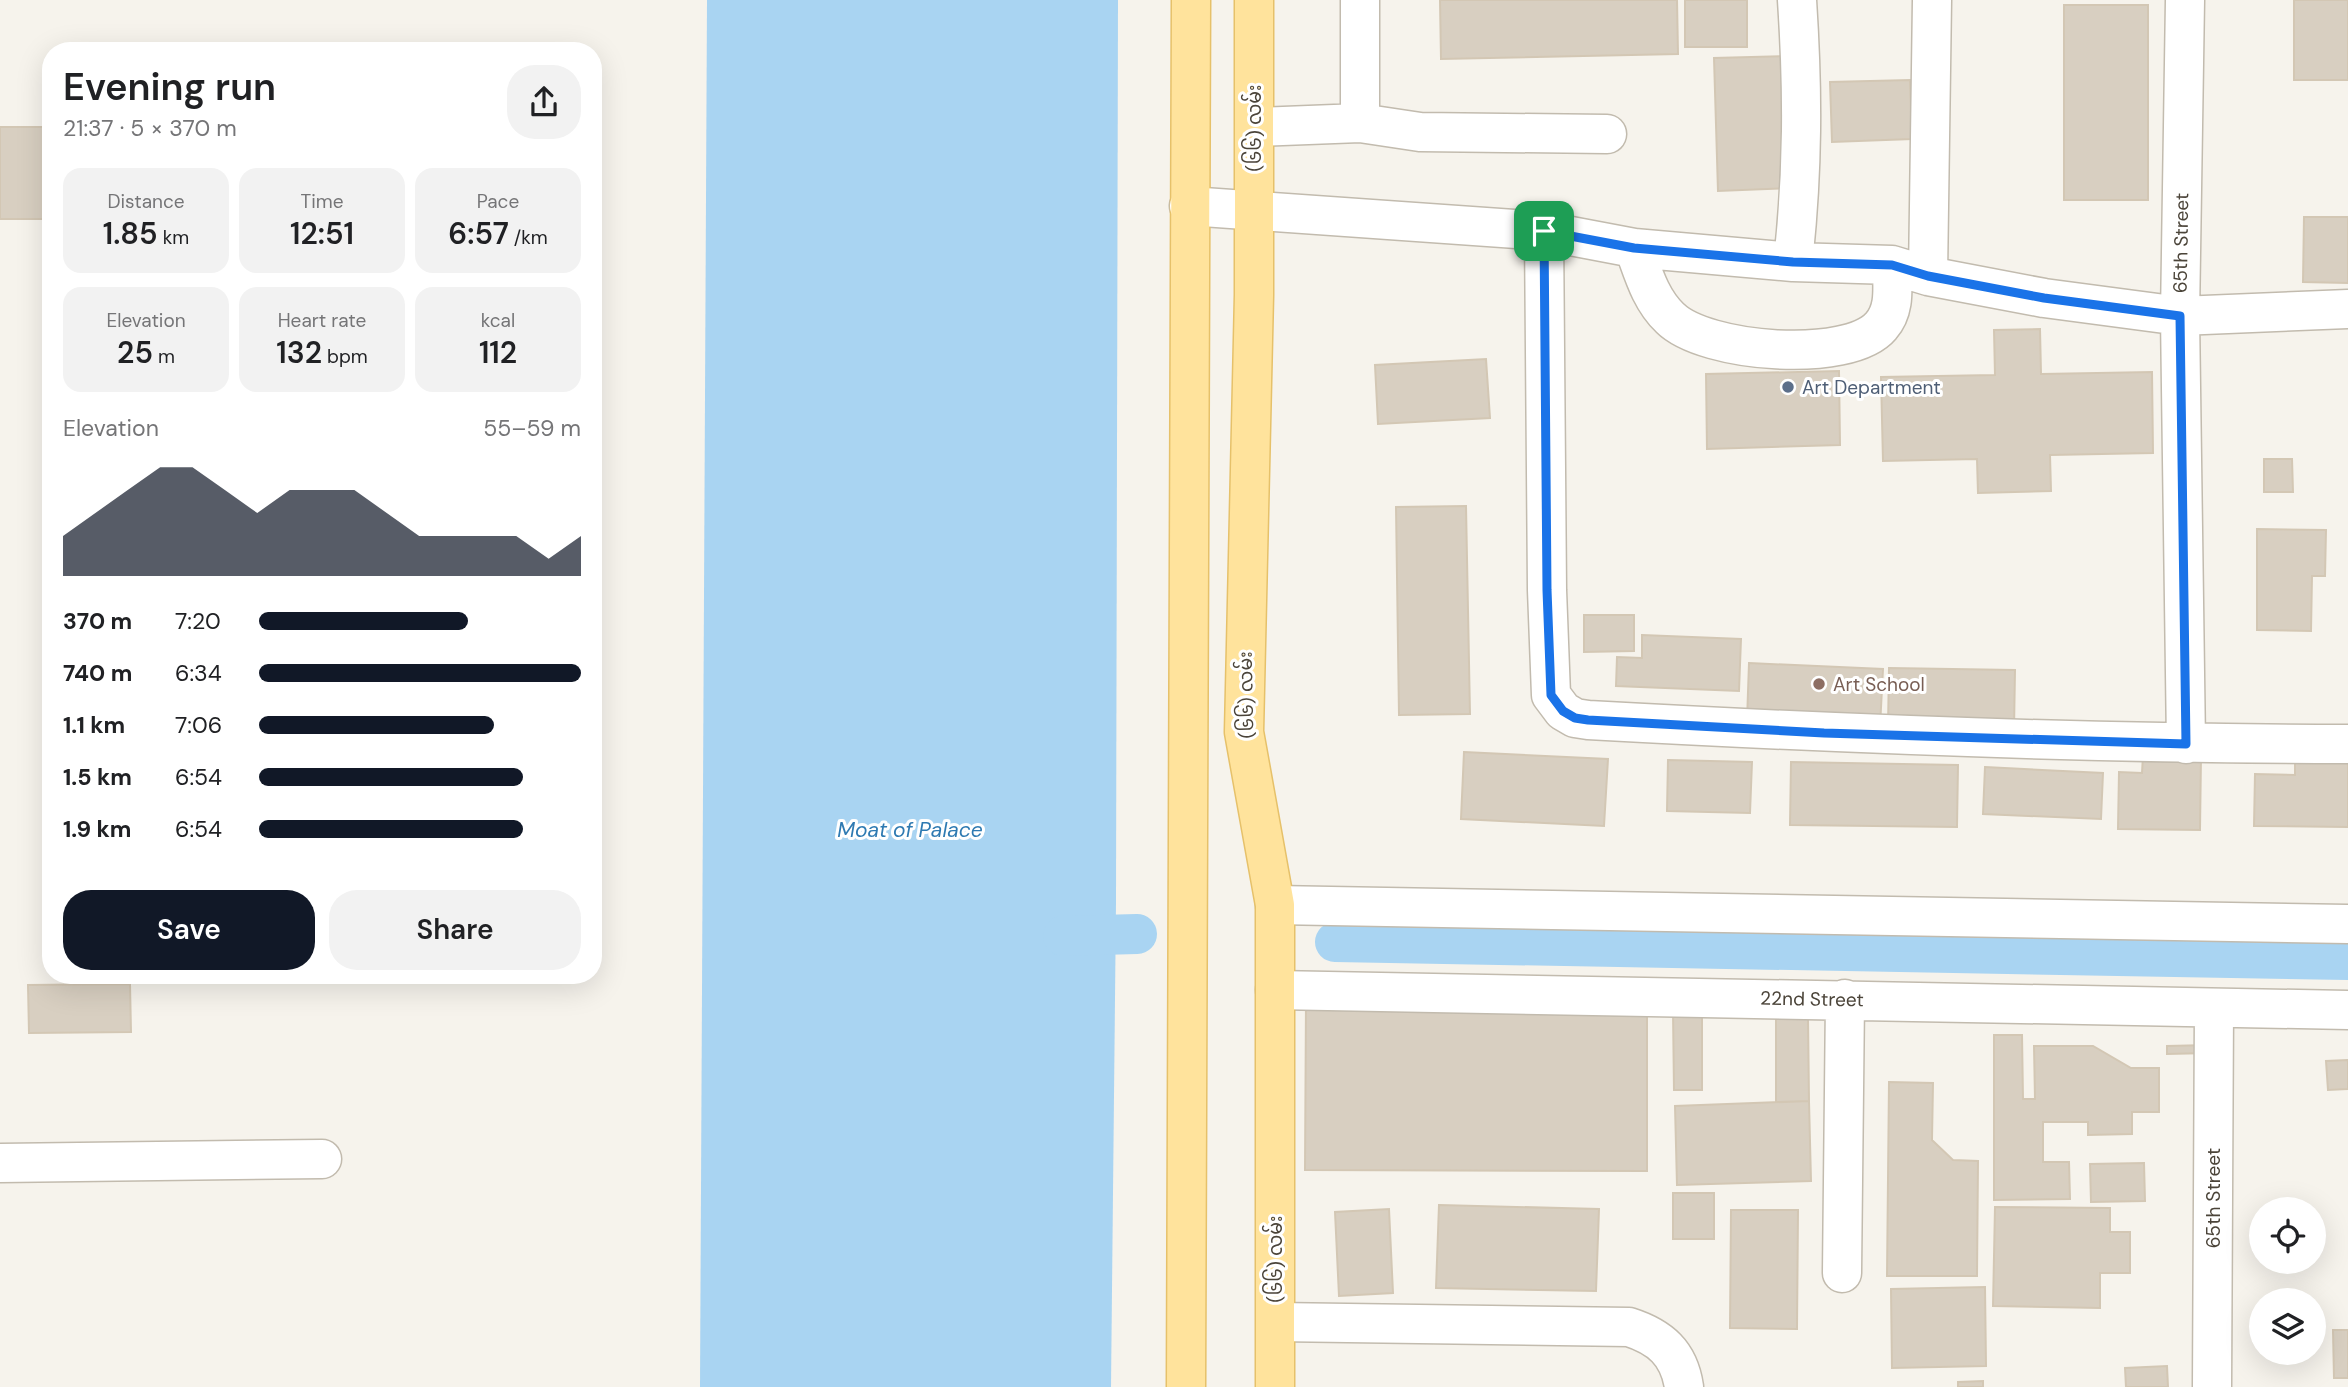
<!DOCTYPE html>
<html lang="en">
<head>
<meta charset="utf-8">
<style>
	body { margin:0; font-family:"DM Sans","Noto Sans Myanmar",sans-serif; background:#f2f2f2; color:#202124; height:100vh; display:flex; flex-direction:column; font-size:26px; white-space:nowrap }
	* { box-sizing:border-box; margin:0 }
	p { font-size:23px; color:#757577 }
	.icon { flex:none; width:38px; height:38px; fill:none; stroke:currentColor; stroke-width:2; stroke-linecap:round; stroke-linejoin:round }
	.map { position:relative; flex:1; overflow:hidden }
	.drawer { position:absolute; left:42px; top:42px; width:560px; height:942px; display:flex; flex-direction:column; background:#fff; border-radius:28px; box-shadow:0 7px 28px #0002 }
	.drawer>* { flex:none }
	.tools { position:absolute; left:2249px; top:1197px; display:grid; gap:14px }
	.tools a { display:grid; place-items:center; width:77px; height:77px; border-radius:50%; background:#fff; box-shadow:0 7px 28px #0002; font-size:35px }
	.pin { position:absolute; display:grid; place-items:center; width:60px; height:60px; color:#fff; margin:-30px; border-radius:14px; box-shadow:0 4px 10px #0006 }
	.round { display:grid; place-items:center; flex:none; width:74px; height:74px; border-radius:28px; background:#f2f2f2 }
	.head { display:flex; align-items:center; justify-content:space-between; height:119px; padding:0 21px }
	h1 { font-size:38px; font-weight:600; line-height:52px }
	.stats { display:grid; grid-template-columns:repeat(3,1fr); gap:10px; height:119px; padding:7px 21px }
	.stats div { display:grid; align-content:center; border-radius:18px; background:#f2f2f2; text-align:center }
	.stats b { font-size:30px; font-weight:600 }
	.stats small { font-size:19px; font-weight:400 }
	.stats p { font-size:19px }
	.chart { height:196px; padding:14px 21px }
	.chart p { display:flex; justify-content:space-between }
	.chart svg { width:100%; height:126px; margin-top:7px; fill:#111827; opacity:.7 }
	.action { display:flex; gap:14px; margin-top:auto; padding:14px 21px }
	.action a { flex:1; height:80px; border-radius:28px; background:#111827; color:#fff; font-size:28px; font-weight:600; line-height:80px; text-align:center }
	.action a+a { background:#f2f2f2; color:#202124 }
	ul { padding:0 21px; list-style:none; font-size:23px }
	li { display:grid; grid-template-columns:112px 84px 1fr; align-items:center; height:52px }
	li i { height:18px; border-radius:9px; background:#111827 }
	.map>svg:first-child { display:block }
	.water { fill:#a9d4f2 }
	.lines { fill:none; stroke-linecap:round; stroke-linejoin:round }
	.canal { stroke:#a9d4f2; stroke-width:40 }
	.building { fill:#d8cfc1; stroke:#d3c7b4; stroke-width:2 }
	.minor-casing { stroke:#c2bbae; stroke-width:41 }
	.major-casing { stroke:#e6c16a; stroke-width:41 }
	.minor { stroke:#fff; stroke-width:38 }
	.major { stroke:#ffe39c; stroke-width:38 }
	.route-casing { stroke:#fff; stroke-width:14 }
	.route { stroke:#1a73e8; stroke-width:9 }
	.service-dot { fill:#5c6f8a; stroke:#fff; stroke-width:2.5 }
	.education-dot { fill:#8d6e63; stroke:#fff; stroke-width:2.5 }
	.labels { text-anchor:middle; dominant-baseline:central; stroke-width:6; stroke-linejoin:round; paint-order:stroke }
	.street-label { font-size:19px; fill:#4b4439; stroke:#fff }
	.service-label { font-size:19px; fill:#4e5e75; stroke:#fff; text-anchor:start }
	.education-label { font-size:19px; fill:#785e54; stroke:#fff; text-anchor:start }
	.water-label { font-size:21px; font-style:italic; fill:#2e7ab2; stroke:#fff }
</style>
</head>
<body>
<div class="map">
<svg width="2348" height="1387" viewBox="0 0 2348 1387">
	<rect width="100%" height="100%" fill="#f6f3ec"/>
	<path class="water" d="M 707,0 L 1118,0 L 1116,902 L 1111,1387 L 700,1387 Z"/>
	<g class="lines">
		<path class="canal" d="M 1063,936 L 1137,934
			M 1335,942 L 2348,960"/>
	</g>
	<path class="building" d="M 1440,0 L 1677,0 L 1678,54 L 1441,59 Z
		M 1685,0 L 1747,0 L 1747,47 L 1685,47 Z
		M 2294,0 L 2348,0 L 2348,80 L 2294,80 Z
		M 2064,5 L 2148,5 L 2148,200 L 2064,200 Z
		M 1787,56 L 1791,188 L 1718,191 L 1714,58 Z
		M 1910,80 L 1912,139 L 1832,142 L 1830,82 Z
		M 0,127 L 51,127 L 51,219 L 0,219 Z
		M 2304,217 L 2348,217 L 2348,283 L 2303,282 Z
		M 2040,329 L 2041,374 L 2152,372 L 2153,453 L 2050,455 L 2051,491 L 1978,493 L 1977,459 L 1883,461 L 1881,377 L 1995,375 L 1994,330 Z
		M 1486,359 L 1490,418 L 1378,424 L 1375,365 Z
		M 1839,371 L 1840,445 L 1707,449 L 1706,374 Z
		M 2264,459 L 2292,459 L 2293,492 L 2264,492 Z
		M 1466,506 L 1470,714 L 1399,715 L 1396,507 Z
		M 2257,529 L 2326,530 L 2325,576 L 2312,576 L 2311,631 L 2257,630 Z
		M 1584,615 L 1634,615 L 1634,651 L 1584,652 Z
		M 1642,635 L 1741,639 L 1739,691 L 1616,686 L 1617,657 L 1642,658 Z
		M 1749,663 L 1883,669 L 1880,727 L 1747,721 Z
		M 1889,668 L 2015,670 L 2014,730 L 1888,727 Z
		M 1464,752 L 1608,759 L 1604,826 L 1461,819 Z
		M 2143,755 L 2201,756 L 2200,830 L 2118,829 L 2119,772 L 2142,773 Z
		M 2295,759 L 2348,759 L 2348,827 L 2254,826 L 2255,774 L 2295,775 Z
		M 1668,760 L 1752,762 L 1750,813 L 1667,811 Z
		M 1791,762 L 1958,765 L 1957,827 L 1790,825 Z
		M 1985,767 L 2103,773 L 2101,819 L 1983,814 Z
		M 130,984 L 131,1032 L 29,1033 L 28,985 Z
		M 1306,1002 L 1647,1003 L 1647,1171 L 1305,1170 Z
		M 1702,1010 L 1702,1090 L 1674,1090 L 1673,1011 Z
		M 1776,1018 L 1808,1018 L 1809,1101 L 1776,1102 Z
		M 1994,1035 L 2022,1035 L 2023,1099 L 2035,1099 L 2034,1046 L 2093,1046 L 2131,1068 L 2159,1068 L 2159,1112 L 2132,1112 L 2132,1134 L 2088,1135 L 2088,1122 L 2043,1122 L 2043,1162 L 2069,1162 L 2070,1199 L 1994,1200 Z
		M 2209,1045 L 2209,1053 L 2167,1054 L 2167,1046 Z
		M 2348,1060 L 2348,1089 L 2328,1090 L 2326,1061 Z
		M 1889,1082 L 1933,1083 L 1932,1140 L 1953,1160 L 1978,1161 L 1977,1276 L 1887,1276 Z
		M 1809,1101 L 1811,1181 L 1677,1185 L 1675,1106 Z
		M 2144,1163 L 2145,1201 L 2091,1202 L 2090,1164 Z
		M 1673,1193 L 1714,1193 L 1714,1239 L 1673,1239 Z
		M 1439,1205 L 1599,1209 L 1596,1291 L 1436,1288 Z
		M 1995,1207 L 2110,1208 L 2110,1232 L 2130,1232 L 2130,1273 L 2100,1273 L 2100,1308 L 1993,1306 Z
		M 1389,1209 L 1393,1293 L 1339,1296 L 1335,1212 Z
		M 1731,1210 L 1798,1210 L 1797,1329 L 1730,1328 Z
		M 1985,1287 L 1986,1366 L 1892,1368 L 1891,1289 Z
		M 2333,1330 L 2348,1330 L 2348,1378 L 2334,1378 Z
		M 2167,1366 L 2168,1387 L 2126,1387 L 2125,1368 Z
		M 1983,1381 L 1983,1387 L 1958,1387 L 1958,1382 Z"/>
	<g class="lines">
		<g class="minor-casing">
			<path id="minor" d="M 2185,0 L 2180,316 L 2186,744
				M 1360,123 L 1360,0
				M 1255,127 L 1360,123 L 1420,132 L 1607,134
				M 1189,206 L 1544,231 L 1634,248 L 1793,262 L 1892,265 L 1928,276 L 2044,298 L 2180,316 L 2348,309
				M 1544,231 L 1547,590 L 1551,695 L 1563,711 L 1575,718 L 1588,720 C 1841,734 2094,744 2348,744
				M 1634,248 C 1643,272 1650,299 1670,318 C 1705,353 1849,364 1881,326 C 1896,309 1892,287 1892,265
				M 1793,262 C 1803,171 1803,91 1797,0
				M 1928,276 L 1932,0
				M 1275,905 L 2348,924
				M 1275,990 L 2348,1010
				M 0,1163 L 322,1159
				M 1842,1273 L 1845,999
				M 1276,1322 L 1629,1327 C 1660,1337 1679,1353 1684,1387
				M 2212,1387 L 2214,1008"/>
		</g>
		<g class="major-casing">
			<path id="major" d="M 1254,0 L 1254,295 L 1244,732 L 1275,905 L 1275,1387
				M 1186,1387 L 1191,0"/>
		</g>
		<use href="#minor" class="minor"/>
		<use href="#major" class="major"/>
	</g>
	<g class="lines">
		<g class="route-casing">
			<path id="route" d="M 1544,231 L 1634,248 L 1793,262 L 1892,265 L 1928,276 L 2044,298 L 2180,316 L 2186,744 L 1824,733 L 1588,720 L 1575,718 L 1563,711 L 1551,695 L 1547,590 Z"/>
		</g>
		<use href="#route" class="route"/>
	</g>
	<circle class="service-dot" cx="1788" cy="387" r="7"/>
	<circle class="education-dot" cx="1819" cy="684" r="7"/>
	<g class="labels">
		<g class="street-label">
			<text transform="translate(1254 128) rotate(-90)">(၆၆) လမ်း</text>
			<text transform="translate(2181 243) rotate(-89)">65th Street</text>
			<text transform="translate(1246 695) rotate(-91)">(၆၆) လမ်း</text>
			<text transform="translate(1812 999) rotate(1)">22nd Street</text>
			<text transform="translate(2213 1198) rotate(-90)">65th Street</text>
			<text transform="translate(1275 1259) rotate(-90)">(၆၆) လမ်း</text>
		</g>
		<g class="service-label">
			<text x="1802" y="387">Art Department</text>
		</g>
		<g class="education-label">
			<text x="1833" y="684">Art School</text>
		</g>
		<g class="water-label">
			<text x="910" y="830">Moat of Palace</text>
		</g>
	</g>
</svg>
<div class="tools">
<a><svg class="icon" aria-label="locate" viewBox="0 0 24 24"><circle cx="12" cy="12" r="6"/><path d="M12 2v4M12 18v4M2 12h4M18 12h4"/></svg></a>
<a><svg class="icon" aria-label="layers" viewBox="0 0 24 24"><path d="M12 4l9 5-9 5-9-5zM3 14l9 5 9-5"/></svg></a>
</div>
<div class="pin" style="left:1544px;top:231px;background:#1e9e55"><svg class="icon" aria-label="arrive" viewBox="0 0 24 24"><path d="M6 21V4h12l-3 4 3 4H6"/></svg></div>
<section class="drawer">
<div class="head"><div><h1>Evening run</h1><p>21:37 · 5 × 370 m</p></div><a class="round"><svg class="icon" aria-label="share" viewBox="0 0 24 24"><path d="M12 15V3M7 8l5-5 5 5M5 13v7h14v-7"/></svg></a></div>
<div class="stats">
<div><p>Distance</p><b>1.85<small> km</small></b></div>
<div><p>Time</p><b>12:51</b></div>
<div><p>Pace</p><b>6:57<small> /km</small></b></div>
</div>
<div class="stats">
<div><p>Elevation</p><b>25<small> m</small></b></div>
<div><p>Heart rate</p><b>132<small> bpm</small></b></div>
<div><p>kcal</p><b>112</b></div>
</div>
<div class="chart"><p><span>Elevation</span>55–59 m</p>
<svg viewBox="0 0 160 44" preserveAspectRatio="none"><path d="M0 44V30L10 22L20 14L30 6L40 6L50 14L60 22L70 14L80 14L90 14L100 22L110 30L120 30L130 30L140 30L150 38L160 30V44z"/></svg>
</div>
<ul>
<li><b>370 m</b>7:20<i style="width:65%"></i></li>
<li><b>740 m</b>6:34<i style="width:100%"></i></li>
<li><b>1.1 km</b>7:06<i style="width:73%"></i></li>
<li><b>1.5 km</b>6:54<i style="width:82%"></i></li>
<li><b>1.9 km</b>6:54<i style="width:82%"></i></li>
</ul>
<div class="action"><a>Save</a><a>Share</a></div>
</section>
</div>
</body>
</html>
